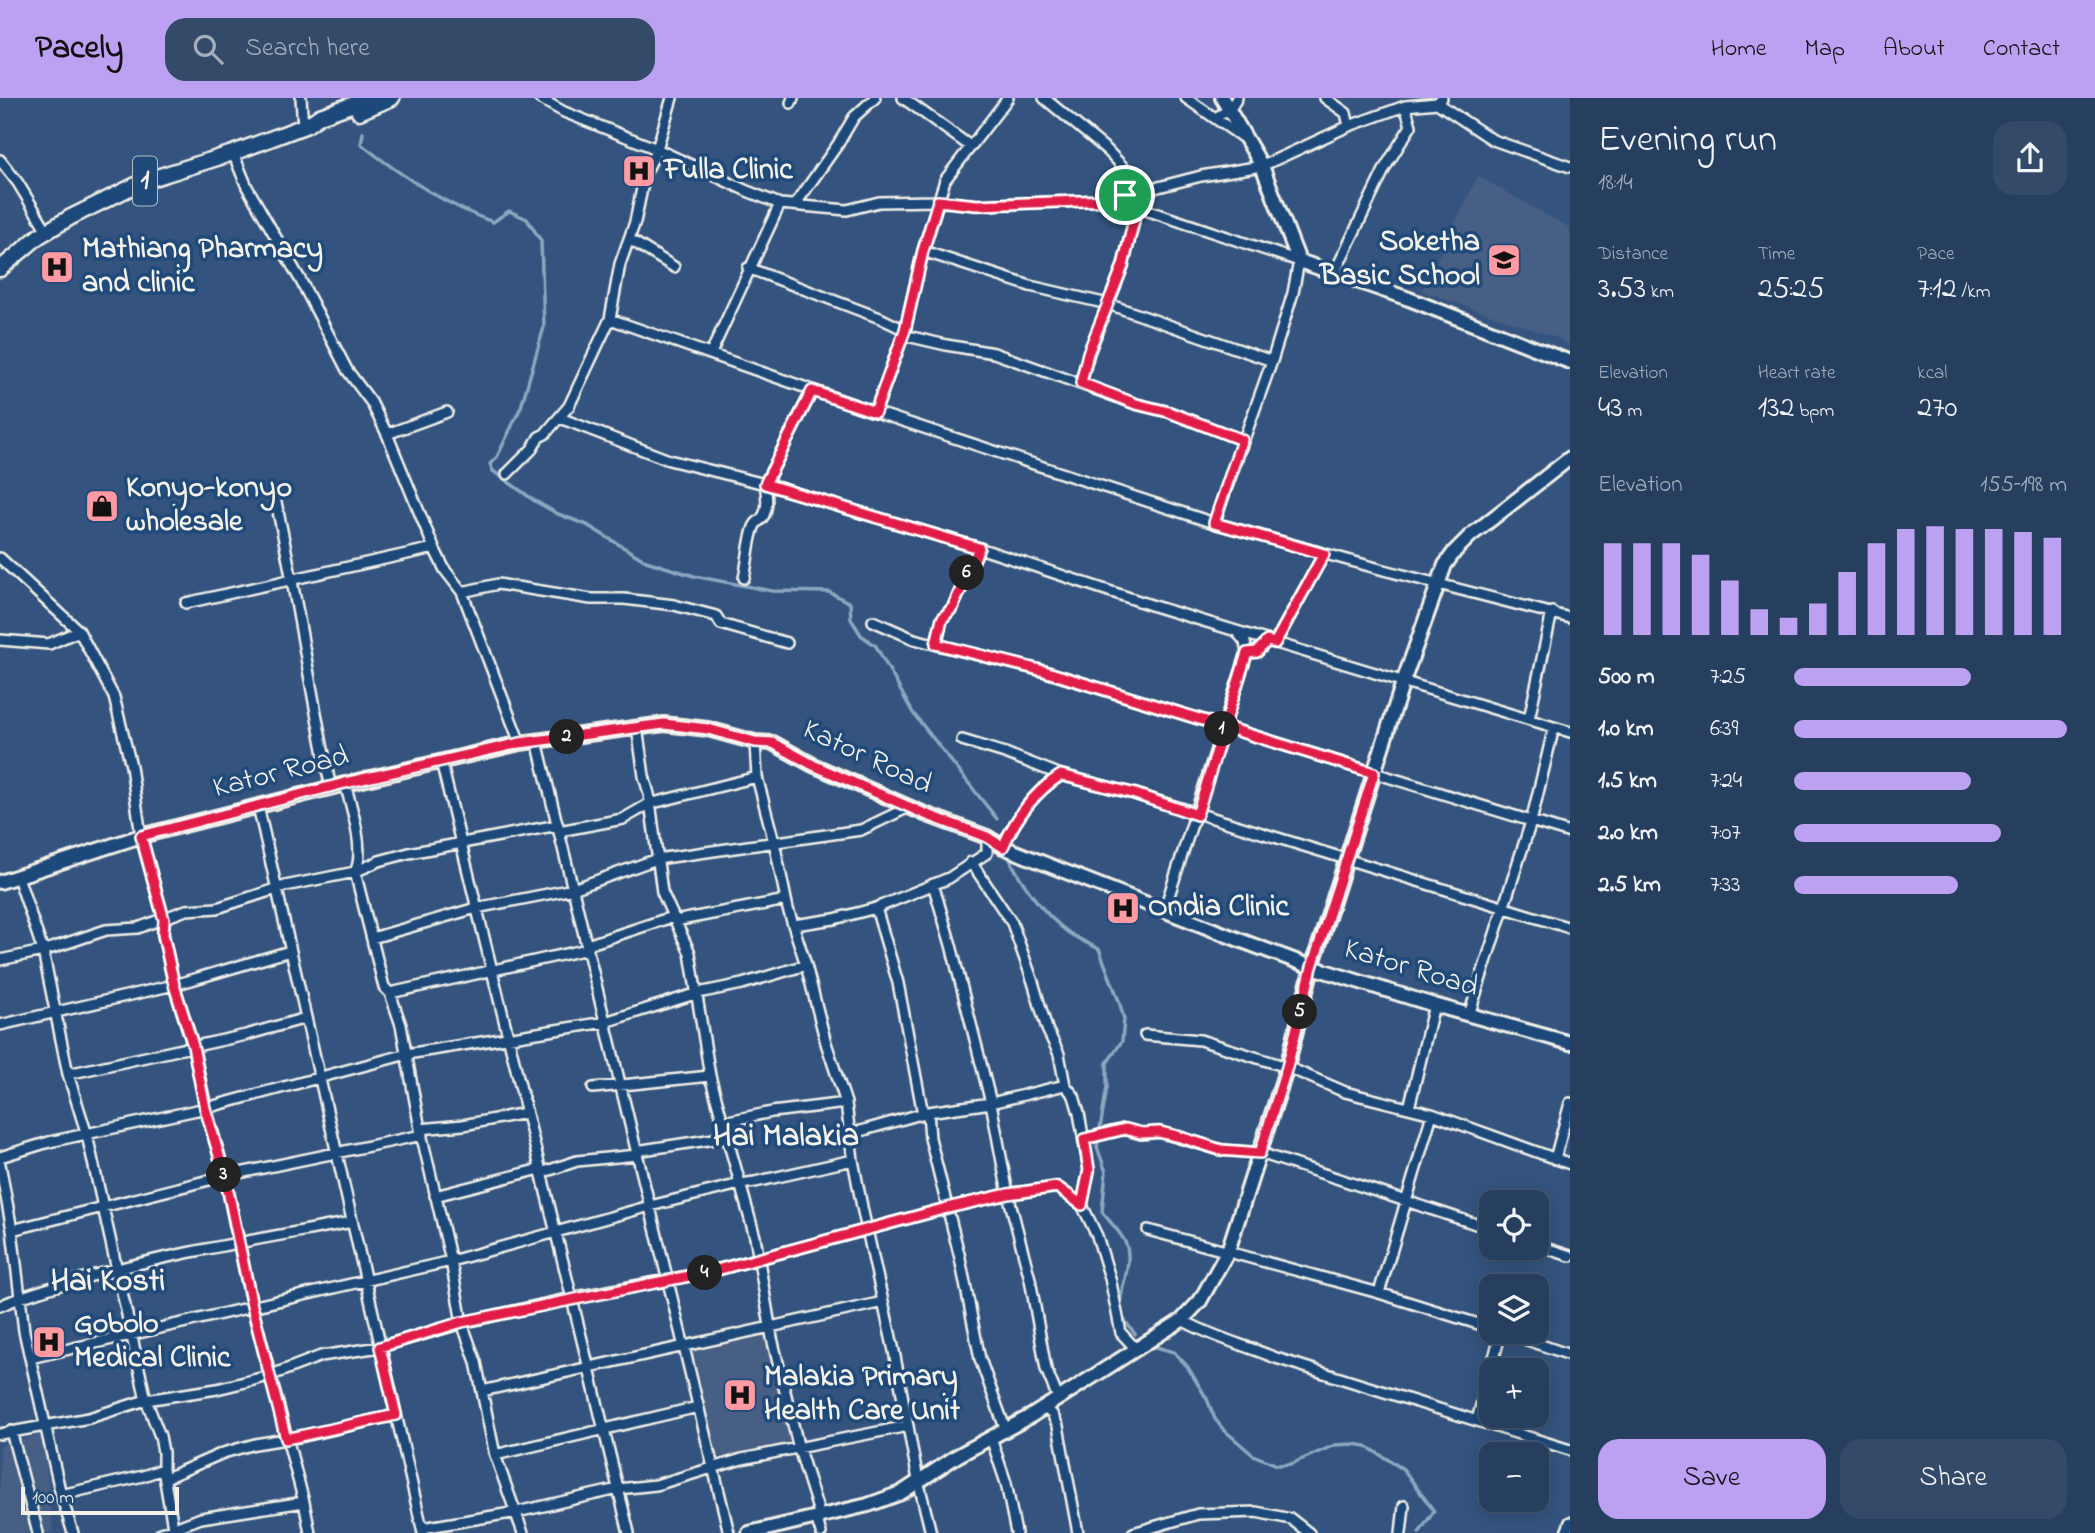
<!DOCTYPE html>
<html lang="en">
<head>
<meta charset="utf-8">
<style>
	body { margin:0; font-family:"Indie Flower",sans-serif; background:#334a68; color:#f1f3f6; height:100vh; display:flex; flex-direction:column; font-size:26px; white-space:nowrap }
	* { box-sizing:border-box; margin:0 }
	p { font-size:23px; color:#a4afbd }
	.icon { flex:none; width:38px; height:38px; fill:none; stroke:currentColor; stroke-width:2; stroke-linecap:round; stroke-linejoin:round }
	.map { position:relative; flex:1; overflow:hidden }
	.side { display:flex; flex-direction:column; background:#273f5f; width:525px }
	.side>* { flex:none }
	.fabs { position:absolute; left:1479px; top:1092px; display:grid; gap:14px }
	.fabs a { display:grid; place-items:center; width:70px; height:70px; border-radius:14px; background:#273f5f; box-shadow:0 4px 18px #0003,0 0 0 2px #435874; font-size:35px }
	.scale { position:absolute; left:21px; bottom:18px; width:158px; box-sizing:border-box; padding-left:7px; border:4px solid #f4f1e8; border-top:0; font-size:19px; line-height:24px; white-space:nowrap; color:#f4f1e8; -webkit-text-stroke:5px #1f4a7a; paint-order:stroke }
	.pin { position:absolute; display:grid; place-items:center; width:60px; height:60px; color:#fff; margin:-30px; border:4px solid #fff; border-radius:50%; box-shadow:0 2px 7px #0007 }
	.km { position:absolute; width:35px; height:35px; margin:-18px; border-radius:50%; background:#222; color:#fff; font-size:19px; line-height:35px; text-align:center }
	.round { display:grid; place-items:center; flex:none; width:74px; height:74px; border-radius:21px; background:#334a68 }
	.head { display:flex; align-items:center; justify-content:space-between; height:119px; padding:0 28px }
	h1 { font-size:38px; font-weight:600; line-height:52px }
	.stats { display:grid; grid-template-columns:repeat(3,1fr); gap:10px; height:119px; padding:7px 28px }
	.stats div { display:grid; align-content:center }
	.stats b { font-size:30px; font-weight:600 }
	.stats small { font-size:19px; font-weight:400 }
	.stats p { font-size:19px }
	.chart { height:196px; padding:14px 28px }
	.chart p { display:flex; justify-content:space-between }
	.chart svg { width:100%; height:126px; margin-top:7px; stroke:#bca0f2; stroke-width:6 }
	.button { display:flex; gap:14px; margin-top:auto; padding:14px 28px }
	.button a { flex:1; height:80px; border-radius:21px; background:#bca0f2; color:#111; font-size:28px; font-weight:600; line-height:80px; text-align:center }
	.button a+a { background:#334a68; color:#f1f3f6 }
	ul { padding:0 28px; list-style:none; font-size:23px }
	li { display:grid; grid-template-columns:112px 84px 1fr; align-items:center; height:52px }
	li i { height:18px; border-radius:9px; background:#bca0f2 }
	header { display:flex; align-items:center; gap:42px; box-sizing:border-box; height:98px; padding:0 35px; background:#bca0f2; color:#111 }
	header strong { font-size:33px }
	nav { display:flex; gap:38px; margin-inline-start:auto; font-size:24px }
	.search { width:490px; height:63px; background:#334a68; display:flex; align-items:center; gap:18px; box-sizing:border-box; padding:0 24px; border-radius:21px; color:#a4afbd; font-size:26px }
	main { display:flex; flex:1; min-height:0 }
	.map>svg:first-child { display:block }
	.built { fill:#465e84 }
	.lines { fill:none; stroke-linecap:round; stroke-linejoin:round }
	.stream { stroke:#8da7bf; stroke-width:3.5 }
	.minor-casing { stroke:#f4f1e8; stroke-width:14 }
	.tertiary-casing { stroke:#f4f1e8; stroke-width:18 }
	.secondary-casing { stroke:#f4f1e8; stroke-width:18 }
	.primary-casing { stroke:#f4f1e8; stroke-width:19 }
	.minor { stroke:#1f4a7a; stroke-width:9 }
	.tertiary { stroke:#1f4a7a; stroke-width:12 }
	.secondary { stroke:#1f4a7a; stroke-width:12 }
	.primary { stroke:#1f4a7a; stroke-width:14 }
	.route-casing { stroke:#fff; stroke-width:14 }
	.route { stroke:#e11d48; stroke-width:9 }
	.labels { text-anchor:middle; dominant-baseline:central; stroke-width:7; stroke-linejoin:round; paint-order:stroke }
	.shield { fill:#1f4a7a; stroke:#b4bfc7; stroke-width:2 }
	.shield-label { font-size:28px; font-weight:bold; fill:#f4f1e8 }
	.poi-label { font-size:30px; font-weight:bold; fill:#f4f1e8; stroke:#1f4a7a; text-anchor:start }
	.street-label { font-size:30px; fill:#f4f1e8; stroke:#1f4a7a }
	.neighbourhood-label { font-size:32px; font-weight:bold; fill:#f4f1e8; stroke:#1f4a7a }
</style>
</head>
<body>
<header>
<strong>Pacely</strong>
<div class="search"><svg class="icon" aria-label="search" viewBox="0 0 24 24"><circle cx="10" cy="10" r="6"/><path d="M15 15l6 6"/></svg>Search here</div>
<nav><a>Home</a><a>Map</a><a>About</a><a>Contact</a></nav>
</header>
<main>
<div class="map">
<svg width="1570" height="1435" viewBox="0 0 1570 1435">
	<rect width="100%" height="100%" fill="#34547f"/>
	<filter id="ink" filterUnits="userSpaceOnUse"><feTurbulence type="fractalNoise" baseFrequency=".0143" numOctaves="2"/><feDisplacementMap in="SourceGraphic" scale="14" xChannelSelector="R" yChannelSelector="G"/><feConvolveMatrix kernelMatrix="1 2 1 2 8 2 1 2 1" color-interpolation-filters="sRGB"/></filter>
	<g filter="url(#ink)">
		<path class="built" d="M 1478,78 L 1570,130 L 1570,247 L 1555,239 L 1422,193 Z
			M 767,1233 L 791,1346 L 717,1359 L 687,1249 Z
			M 43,1336 L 53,1435 L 0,1435 L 0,1348 Z"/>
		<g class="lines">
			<path class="stream" d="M 363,35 L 361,46 C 400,77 445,107 493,124 L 509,113 L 527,121 L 541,143 L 544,229 L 521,309 L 497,359 L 490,366 L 493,373 L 535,403 L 558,416 L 587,427 L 646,463 L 694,478 L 772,493 L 829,494 L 850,505 L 851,521 L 861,537 L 876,548 L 913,615 L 997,721
				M 1006,753 C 1020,784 1042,815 1069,835 C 1078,841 1089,846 1099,851 L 1119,903 L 1124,921 L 1122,943 L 1107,965 L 1107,989 L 1097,1049 L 1106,1074 L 1102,1114 C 1109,1123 1122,1135 1126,1146 C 1133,1165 1121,1187 1120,1208
				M 1119,1215 L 1135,1236
				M 1156,1249 L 1174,1254 L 1187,1268 L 1207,1301 L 1215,1321 L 1223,1331 L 1253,1357 L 1277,1367 L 1291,1366 L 1335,1347 L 1353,1346 L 1366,1348 L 1403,1371 L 1434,1413 L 1419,1435"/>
			<g class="minor-casing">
				<path id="minor" d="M 301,0 L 303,29
					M 539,0 L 564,14 L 657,51 L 747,93 L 780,106 L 847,112 L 879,104 L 938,103 L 977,107 L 1108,102 L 1131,107 L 1299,163 L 1293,195 L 1272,263 L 1214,425
					M 903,0 L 970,48
					M 1044,0 L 1107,52 L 1127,73 L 1132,89 L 1125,97 L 1131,107 L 1134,122 L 1123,168 L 1089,255 L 1081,285
					M 1186,0 L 1242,39
					M 1325,0 L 1346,15 L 1349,28
					M 791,5 L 793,0
					M 1437,5 L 1493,42 L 1570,69
					M 1215,20 L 1230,11 L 1237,0
					M 233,55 L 247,89 L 301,183 L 347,272 L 371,304 L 387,336 L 434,450 L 445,472 L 462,494 L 520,645
					M 0,62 L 18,85 L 47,133
					M 1112,101 L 1201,78 L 1262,68 L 1349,28 L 1405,8 L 1437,5 L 1442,0
					M 795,107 L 838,46 L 854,19 L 875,0
					M 629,141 L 674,169
					M 923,153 L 1030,188 L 1108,206 L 1272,263
					M 748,170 L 880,220 L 905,232
					M 1335,174 L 1386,68 L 1411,28 L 1405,8
					M 610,221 L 875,314 L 1214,425 L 1380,471 L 1570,520
					M 903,237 L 946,247 L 994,255 L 1136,306 L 1169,314 L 1242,342
					M 711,255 L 780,106
					M 875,314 L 905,232 L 923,153 L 945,82 L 1008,0
					M 560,320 L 669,362 L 765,386 L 979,450 L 1157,509 L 1570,634
					M 387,336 L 447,314
					M 507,376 L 532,351 L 539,339 L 545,336 L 569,308 L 610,221 L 620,166 L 635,124 L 645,76 L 657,51 L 672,0
					M 275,400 C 297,496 310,594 331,690
					M 0,460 L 79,533 L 114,599 L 131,668 L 141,738 L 164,822 L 163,836 L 174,887 L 193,948 L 206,1010 L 225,1078 L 252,1208 L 304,1404 L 310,1435
					M 744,480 C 748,463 748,445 754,429 C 758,421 756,427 762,420 C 769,412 767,397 765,386 L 812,293
					M 462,494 L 498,486 L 591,501 L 624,501 L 674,507 L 716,518 L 721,526 L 787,545
					M 186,505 L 434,450
					M 873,523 L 914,541 L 1043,573 L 1570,735
					M 0,542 L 49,546 L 79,533
					M 1275,545 L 1324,456
					M 936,546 L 942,521 L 953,509 L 979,450
					M 1247,555 L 1257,554 L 1267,543
					M 1529,621 L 1552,514
					M 637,629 L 644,678 L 649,696 L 662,794 L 690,855 L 710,978 L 755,1139 L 772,1240 L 799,1351 L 820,1418
					M 962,642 L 1005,655 L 1061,677 L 1135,696 L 1570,830
					M 537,643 L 729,1435
					M 755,644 L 757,679 L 774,744 L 788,811 L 806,867 L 826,945 L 846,1005 L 853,1062 L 863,1114 L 894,1253 L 918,1382 L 931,1435
					M 441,663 L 629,1435
					M 345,686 C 351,707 366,754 355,774 L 384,889 L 390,895 L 401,927 L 420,1031 L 451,1163 L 462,1225 L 476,1264 L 495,1357 L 523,1435
					M 258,708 L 423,1435
					M 559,733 L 623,721 L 649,706 L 757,679
					M 1003,749 C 1016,719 1034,694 1061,677
					M 971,764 L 1012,825 L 1033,884 L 1047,931 L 1059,956 L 1065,987 L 1074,998 L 1079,1015 L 1089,1072 L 1082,1107
					M 18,779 L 43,853 L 68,976 L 87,1037 L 146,1302 L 160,1338 L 163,1354 L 163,1371 L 174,1435
					M 933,786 L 951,847 L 991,1005 L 1008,1096 L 1030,1181 L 1046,1271 L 1058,1300
					M 876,810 L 898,885 L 923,1016
					M 1164,813 L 1247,555 L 1245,544 L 1237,534
					M 675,823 L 786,802
					M 794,827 L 834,821 L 876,810 L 949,780 L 987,755 L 987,739
					M 372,840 L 476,810 L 573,791 L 657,761 L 861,732 L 909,709
					M 587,847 L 672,819
					M 0,862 L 43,853 L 106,832 L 138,830 L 186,812 L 217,810 L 285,788 L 355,774 L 379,763 L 409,755 L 558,727
					M 390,895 L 588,851
					M 1469,917 L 1531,724 L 1554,629
					M 0,927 L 174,887 L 290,853
					M 1145,937 L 1200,942 L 1287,969 L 1345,994 L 1432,1016 L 1570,1066
					M 68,976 L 246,937 L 306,920
					M 593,990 L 710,978
					M 1409,1010 L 1434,907
					M 928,1014 L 930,1040 L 960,1160 L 980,1261 L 1005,1330
					M 723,1024 L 772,1014 L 846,1005
					M 420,1031 L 463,1027 L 526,1015
					M 850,1036 L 928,1014 L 991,1005 L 1065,987
					M 1084,1041 L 1125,1031 L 1141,1036 L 1159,1034 L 1221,1052 L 1260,1055 L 1491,1131
					M 636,1053 L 727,1039
					M 0,1059 L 49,1044 L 206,1010 L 407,956 L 605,924 L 698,895 L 742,886 L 806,867
					M 1555,1061 L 1570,1005
					M 0,1066 L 12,1132 L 24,1233 L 61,1397 L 73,1435
					M 541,1075 L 577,1063 L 637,1057
					M 435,1098 L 540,1071
					M 12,1132 L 225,1078 L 422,1037
					M 1148,1132 L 1379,1195 L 1491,1230
					M 1536,1147 L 1570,1158
					M 1379,1195 L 1432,1016
					M 0,1208 C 26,1196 53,1189 81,1181 C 170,1155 261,1141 352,1124
					M 1182,1222 C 1212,1239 1244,1247 1276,1260 L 1570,1352
					M 1504,1234 L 1570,1257
					M 30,1260 L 451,1163 L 650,1108 L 740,1086 L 755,1084 L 853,1062
					M 482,1293 L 883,1204
					M 1044,1310 L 1052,1316 L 1058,1328 L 1078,1435
					M 1477,1322 L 1501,1234
					M 11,1333 L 38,1435
					M 0,1336 L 89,1320 L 146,1302 L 217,1291 L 269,1278 L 321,1258 L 380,1249 L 462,1225 L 571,1200 L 709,1174 L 947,1110 L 1008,1096 L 1057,1089 L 1082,1107 L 1097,1138 L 1110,1180 L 1121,1235 L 1136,1251
					M 991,1340 L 1006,1385 L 1016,1435
					M 495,1357 L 698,1309
					M 166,1380 L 223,1355 L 255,1346 L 304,1338 L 396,1317
					M 61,1397 L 143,1378 L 163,1371
					M 816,1419 L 821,1435
					M 422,1430 L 517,1414 L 618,1391 L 656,1387 L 742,1361 L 908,1328
					M 161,1435 L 201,1420 L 304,1404
					M 1133,1435 L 1198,1416 L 1256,1414 L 1291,1421 L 1309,1435
					M 1401,1435 L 1404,1408
					M 1566,1435 L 1570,1424"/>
			</g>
			<g class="tertiary-casing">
				<path id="tertiary" d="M 1222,0 L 1262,68 L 1299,163 L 1409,201 L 1570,264
					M 749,1435 L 868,1407 L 901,1395 L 957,1358 L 1031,1318 L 1182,1222 L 1200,1203 L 1228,1153 L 1287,969 L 1312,869 L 1403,584 L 1445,467 L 1455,453 L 1470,438 L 1570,360"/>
			</g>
			<g class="secondary-casing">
				<path id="secondary" d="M 0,784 L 141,738 L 345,686 L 520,645 L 664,626 L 708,631 L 755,644 L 773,645 L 813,667 L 925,716 L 987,739 L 1003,749 L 1066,774 L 1242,843 L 1312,869 L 1434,907 L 1570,945"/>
			</g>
			<g class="primary-casing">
				<path id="primary" d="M 359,14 L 392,0
					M 0,171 L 39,138 L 71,119 L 144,83 L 233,55 L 307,27 L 320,18 L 371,0"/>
			</g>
			<use href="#minor" class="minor"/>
			<use href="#tertiary" class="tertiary"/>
			<use href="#secondary" class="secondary"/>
			<use href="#primary" class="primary"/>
		</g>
	</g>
	<g class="lines" filter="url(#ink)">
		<g class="route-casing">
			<path id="route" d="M 1125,97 L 1131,107 L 1134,122 L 1123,168 L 1088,255 L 1081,285 L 1136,306 L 1169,314 L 1242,342 L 1214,425 L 1324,456 L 1275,545 L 1267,543 L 1257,554 L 1247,555 L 1197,717 L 1135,696 L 1061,677 C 1034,694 1016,719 1003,749 L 987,739 L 925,716 L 813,667 L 773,645 L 755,644 L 708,631 L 664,626 L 520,645 L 345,685 L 141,738 L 164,822 L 163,836 L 174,887 L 193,948 L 205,1010 L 225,1078 L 252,1208 L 286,1341 L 396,1317 L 380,1249 L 462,1224 L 709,1174 L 947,1110 L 1008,1096 L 1057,1089 L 1082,1107 L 1089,1072 L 1084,1041 L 1125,1031 L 1142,1035 L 1159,1034 L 1177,1038 L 1221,1052 L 1260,1055 L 1287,969 L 1312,869 L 1374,675 L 1044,573 L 936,546 L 942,521 L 953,509 L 979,450 L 765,386 L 812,293 L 875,314 L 905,232 L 923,153 L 938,103 L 977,107 L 1108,102 L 1125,97"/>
		</g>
		<use href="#route" class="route"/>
	</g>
	<defs>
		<g id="hospital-square" transform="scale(1.75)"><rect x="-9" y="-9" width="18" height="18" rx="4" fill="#ff9aa2" stroke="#1f4a7a"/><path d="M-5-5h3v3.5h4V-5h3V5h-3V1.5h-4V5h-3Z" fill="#111"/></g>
		<g id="school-square" transform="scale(1.75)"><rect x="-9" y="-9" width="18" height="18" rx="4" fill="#ff9aa2" stroke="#1f4a7a"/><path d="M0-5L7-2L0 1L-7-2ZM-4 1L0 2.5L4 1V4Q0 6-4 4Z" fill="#111"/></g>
		<g id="shop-square" transform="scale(1.75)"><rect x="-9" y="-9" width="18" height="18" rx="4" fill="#ff9aa2" stroke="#1f4a7a"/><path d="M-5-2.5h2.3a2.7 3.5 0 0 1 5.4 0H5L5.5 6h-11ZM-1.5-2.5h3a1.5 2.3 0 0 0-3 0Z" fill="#111"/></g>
	</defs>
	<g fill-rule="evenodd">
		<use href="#hospital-square" x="639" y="73"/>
		<use href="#school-square" x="1504" y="162"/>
		<use href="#hospital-square" x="57" y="169"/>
		<use href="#shop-square" x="102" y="408"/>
		<use href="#hospital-square" x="1123" y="810"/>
		<use href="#hospital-square" x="49" y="1244"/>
		<use href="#hospital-square" x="740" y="1297"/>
	</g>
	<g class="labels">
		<rect class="shield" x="133" y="58.5" width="24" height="49" rx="5"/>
		<g class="shield-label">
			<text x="145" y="83">1</text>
		</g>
		<g class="poi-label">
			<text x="664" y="73">Fulla Clinic</text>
			<text x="1480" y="145" text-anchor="end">Soketha<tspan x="1480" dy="34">Basic School</tspan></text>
			<text x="82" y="152">Mathiang Pharmacy<tspan x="82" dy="34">and clinic</tspan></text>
			<text x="126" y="391">Konyo-konyo<tspan x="126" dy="34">wholesale</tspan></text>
			<text x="1148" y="810">Ondia Clinic</text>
			<text x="74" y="1227">Gobolo<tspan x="74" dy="34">Medical Clinic</tspan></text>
			<text x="764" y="1280">Malakia Primary<tspan x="764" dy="34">Health Care Unit</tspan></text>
		</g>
		<g class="street-label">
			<text transform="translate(867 660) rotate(25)">Kator Road</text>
			<text transform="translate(281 675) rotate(-14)">Kator Road</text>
			<text transform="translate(1411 871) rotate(17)">Kator Road</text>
		</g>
		<g class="neighbourhood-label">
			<text x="786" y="1039">Hai Malakia</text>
			<text x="108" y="1184">Hai Kosti</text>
		</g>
	</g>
</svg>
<div class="fabs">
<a><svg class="icon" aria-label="locate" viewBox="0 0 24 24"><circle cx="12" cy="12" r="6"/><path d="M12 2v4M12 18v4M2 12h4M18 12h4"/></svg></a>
<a><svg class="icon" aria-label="layers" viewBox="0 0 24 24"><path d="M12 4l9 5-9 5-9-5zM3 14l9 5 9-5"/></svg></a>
<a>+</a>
<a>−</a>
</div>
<div class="scale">100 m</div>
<div class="pin" style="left:1125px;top:97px;background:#1e9e55"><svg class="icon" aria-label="arrive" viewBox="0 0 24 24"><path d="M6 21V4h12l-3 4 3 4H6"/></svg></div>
<b class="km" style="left:1222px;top:631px">1</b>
<b class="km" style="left:567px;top:639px">2</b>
<b class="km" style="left:224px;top:1077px">3</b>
<b class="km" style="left:705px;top:1175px">4</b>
<b class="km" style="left:1300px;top:914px">5</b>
<b class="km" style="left:967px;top:475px">6</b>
</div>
<section class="side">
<div class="head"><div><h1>Evening run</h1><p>18:14</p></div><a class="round"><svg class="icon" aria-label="share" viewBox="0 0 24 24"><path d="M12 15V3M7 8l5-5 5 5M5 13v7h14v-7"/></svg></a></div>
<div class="stats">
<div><p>Distance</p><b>3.53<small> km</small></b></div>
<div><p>Time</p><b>25:25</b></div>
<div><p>Pace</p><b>7:12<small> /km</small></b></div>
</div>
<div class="stats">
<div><p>Elevation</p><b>43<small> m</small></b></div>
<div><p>Heart rate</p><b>132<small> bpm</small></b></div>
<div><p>kcal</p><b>270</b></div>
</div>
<div class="chart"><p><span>Elevation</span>155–198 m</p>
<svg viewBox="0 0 160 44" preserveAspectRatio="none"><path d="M5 44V12M15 44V12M25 44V12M35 44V16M45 44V25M55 44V35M65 44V38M75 44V33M85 44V22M95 44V12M105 44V7M115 44V6M125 44V7M135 44V7M145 44V8M155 44V10"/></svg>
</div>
<ul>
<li><b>500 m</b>7:25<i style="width:65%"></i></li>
<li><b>1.0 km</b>6:39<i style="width:100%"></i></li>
<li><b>1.5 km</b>7:24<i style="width:65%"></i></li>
<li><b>2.0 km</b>7:07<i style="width:76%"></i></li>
<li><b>2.5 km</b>7:33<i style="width:60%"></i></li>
</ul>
<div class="button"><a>Save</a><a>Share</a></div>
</section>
</main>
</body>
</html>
